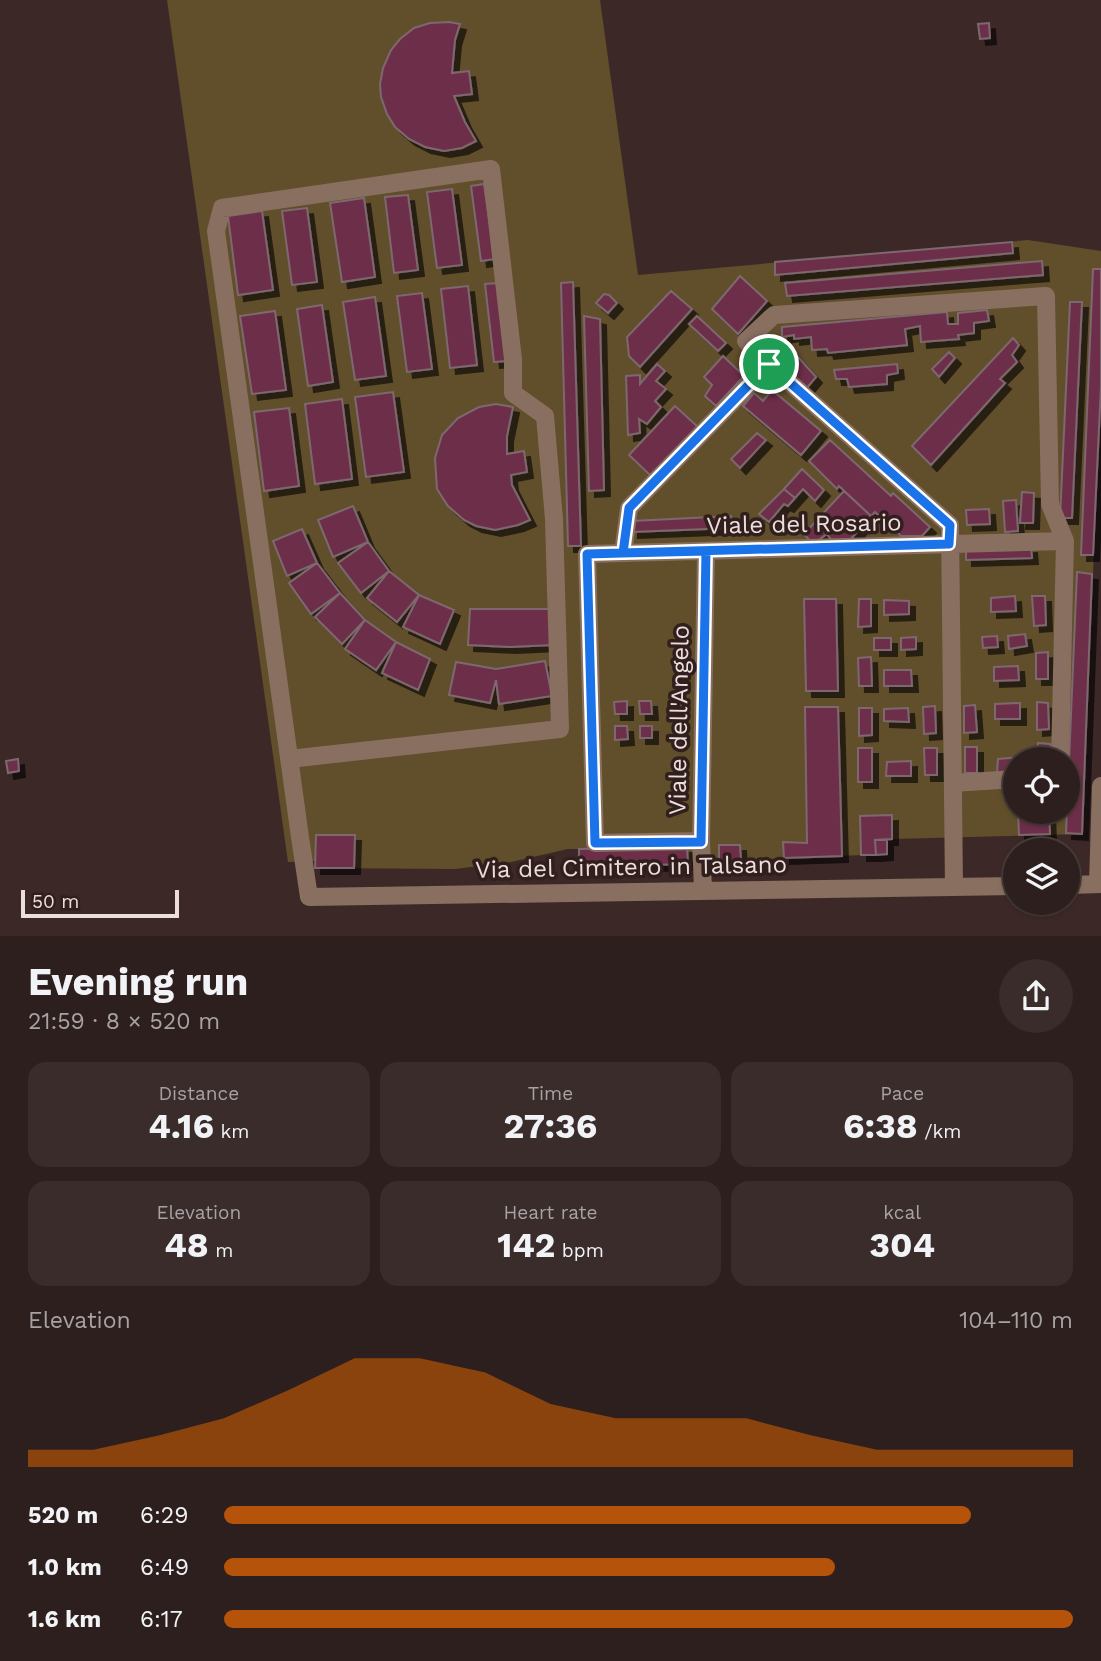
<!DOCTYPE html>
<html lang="en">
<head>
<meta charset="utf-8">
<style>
	body { margin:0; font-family:"Work Sans",sans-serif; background:#392c2a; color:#f1f3f6; height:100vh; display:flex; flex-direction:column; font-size:26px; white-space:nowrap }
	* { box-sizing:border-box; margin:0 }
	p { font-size:23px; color:#a7a2a4 }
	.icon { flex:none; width:38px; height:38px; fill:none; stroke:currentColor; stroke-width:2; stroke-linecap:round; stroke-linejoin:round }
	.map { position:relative; height:936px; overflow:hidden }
	.drawer { display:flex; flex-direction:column; background:#2d1f1d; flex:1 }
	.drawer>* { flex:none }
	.fabs { position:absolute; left:1003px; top:747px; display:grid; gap:14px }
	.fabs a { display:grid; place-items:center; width:77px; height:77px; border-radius:50%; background:#2d1f1d; box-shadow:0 2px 5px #0004,0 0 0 2px #483d3b; font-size:35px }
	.scale { position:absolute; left:21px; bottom:18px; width:158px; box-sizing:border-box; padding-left:7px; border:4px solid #ebdedd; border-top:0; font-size:19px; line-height:24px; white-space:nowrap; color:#ebdedd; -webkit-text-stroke:5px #311f1d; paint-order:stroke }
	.pin { position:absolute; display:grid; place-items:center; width:60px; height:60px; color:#fff; margin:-30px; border:4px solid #fff; border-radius:50%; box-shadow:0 2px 7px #0007 }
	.round { display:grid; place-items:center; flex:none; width:74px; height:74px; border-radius:37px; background:#392c2a }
	.overview { display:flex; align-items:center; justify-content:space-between; height:119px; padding:0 28px }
	h1 { font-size:38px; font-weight:700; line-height:52px }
	.metrics { display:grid; grid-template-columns:repeat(3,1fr); gap:10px; height:119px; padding:7px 28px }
	.metrics div { display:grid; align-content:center; border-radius:18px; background:#392c2a; text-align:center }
	.metrics b { font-size:35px; font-weight:700 }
	.metrics small { font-size:19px; font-weight:400 }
	.metrics p { font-size:19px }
	.chart { height:196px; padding:14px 28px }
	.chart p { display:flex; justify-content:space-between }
	.chart svg { width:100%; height:126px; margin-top:7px; fill:#b45309; opacity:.7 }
	ul { padding:0 28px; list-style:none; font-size:23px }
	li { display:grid; grid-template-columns:112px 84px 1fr; align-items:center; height:52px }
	li i { height:18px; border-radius:9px; background:#b45309 }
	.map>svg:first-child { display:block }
	.green { fill:#614e2a; fill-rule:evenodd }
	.building { fill:#6d2f48; stroke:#7d686f; stroke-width:2; filter:url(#shadow) }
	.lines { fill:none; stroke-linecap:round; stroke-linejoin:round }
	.minor { stroke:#896f5f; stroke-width:18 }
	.route-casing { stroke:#fff; stroke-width:14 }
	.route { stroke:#1a73e8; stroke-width:9 }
	.labels { text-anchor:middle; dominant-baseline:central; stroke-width:7; stroke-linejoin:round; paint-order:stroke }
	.street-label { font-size:24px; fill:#ebdedd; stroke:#311f1d }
</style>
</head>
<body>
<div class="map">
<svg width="1101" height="937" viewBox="0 0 1101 937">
	<defs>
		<filter id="shadow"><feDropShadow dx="6" dy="6" stdDeviation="0" flood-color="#0009"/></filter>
	</defs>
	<rect width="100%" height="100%" fill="#3c2927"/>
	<path class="green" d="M 167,0 L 600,0 L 638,275 L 1028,240 L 1101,251 L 1101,386 L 1082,834 L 892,839 L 887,840 L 887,854 L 579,867 L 578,849 L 568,849 L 511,862 L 455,869 L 315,868 L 315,861 L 288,862 ZM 1015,760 L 1068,760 L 1068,812 L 1015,812 Z"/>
	<path class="building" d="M 449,22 L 460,24 L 455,40 L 452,73 L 469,71 L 472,94 L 454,96 L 465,122 L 476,141 L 462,148 L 444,151 L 425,147 L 409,139 L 395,127 L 387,114 L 381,97 L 380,84 L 383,68 L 391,50 L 400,39 L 414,28 L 430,23 Z
		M 989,23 L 990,38 L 980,39 L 978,24 Z
		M 484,184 L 495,259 L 481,261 L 471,186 Z
		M 452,189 L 462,265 L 437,268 L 427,192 Z
		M 408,195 L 418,270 L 394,273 L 385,197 Z
		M 364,198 L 375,277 L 342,282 L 330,203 Z
		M 307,208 L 317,282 L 292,285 L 282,211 Z
		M 262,211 L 273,290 L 238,295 L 228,216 Z
		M 1012,242 L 1013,253 L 775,275 L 775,262 Z
		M 1042,261 L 1043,275 L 787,296 L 785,283 Z
		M 1093,269 L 1101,269 L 1101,386 L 1093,555 L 1081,555 Z
		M 740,276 L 767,301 L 738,334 L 712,309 Z
		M 573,282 L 581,546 L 568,546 L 561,283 Z
		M 498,283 L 507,361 L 494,362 L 485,284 Z
		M 468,286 L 477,365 L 450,368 L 441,289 Z
		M 671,291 L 692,309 L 640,367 L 629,356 L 627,337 Z
		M 422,293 L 432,369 L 407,372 L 397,296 Z
		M 604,294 L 609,295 L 617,303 L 608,313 L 596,303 Z
		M 375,297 L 386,376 L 355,380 L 343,302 Z
		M 1070,302 L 1082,302 L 1072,518 L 1060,518 Z
		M 322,305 L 333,382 L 308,386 L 297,309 Z
		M 987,310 L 989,321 L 974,323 L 974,333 L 958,335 L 959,339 L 921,342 L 920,326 L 905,329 L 907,345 L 828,353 L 827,349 L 812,350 L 811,337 L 794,339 L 794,335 L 782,337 L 782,327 L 947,312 L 948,324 L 958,324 L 958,313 Z
		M 275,311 L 286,390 L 252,394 L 240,316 Z
		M 584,316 L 600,319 L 604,490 L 589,491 Z
		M 697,316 L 726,343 L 718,351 L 689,324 Z
		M 1013,338 L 1019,345 L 1012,355 L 1017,362 L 1000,379 L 1005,383 L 931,465 L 912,446 Z
		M 790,348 L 816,377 L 806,389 L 792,375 L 792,365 L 783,358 Z
		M 949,352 L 955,358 L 939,377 L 932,369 Z
		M 723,356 L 744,376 L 716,406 L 705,396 L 712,385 L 704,377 Z
		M 657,364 L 665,371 L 656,381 L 666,389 L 655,401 L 661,407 L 647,424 L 639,419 L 640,433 L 628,435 L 626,376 L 640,375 L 640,384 Z
		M 897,364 L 898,373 L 887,375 L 887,384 L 849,387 L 847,379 L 836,379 L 834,370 Z
		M 772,390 L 821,431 L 801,455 L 743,406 L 754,393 L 763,401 Z
		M 393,392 L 404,472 L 366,477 L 355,397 Z
		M 342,399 L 352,479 L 315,484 L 305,404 Z
		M 496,404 L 513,407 L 507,436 L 507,454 L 524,451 L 527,472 L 511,475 L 512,485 L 530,520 L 518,525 L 495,530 L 476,526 L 464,520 L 448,506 L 437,489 L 435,458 L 442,435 L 458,418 L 479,407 Z
		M 675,406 L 698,427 L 652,477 L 629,455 Z
		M 289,408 L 299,486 L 264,491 L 254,412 Z
		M 757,433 L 766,440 L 740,468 L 731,459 Z
		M 830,440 L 891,496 L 893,493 L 930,527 L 922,536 L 901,536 L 875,512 L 871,516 L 839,486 L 837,489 L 809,461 Z
		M 802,469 L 824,490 L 815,501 L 803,489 L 795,498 L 784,489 Z
		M 784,489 L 795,498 L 788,506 L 784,504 L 769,522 L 759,514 Z
		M 844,491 L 871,516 L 850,540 L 832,541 L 827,534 L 813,544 L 804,534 Z
		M 1022,492 L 1034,493 L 1033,523 L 1020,523 Z
		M 1016,500 L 1018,531 L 1005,532 L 1003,501 Z
		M 353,506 L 368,542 L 333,557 L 318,520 Z
		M 989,509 L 990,524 L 967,525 L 966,510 Z
		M 731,516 L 732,528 L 632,532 L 632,521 Z
		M 302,529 L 317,563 L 287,576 L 273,541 Z
		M 368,542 L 389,571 L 361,593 L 338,563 Z
		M 1031,547 L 1032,558 L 966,560 L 966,549 Z
		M 317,563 L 340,593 L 311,614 L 289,583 Z
		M 389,571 L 419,595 L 397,622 L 367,598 Z
		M 1077,572 L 1092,574 L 1082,834 L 1066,833 Z
		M 340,593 L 365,620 L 342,644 L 315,617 Z
		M 419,595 L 454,610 L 440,644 L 403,627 Z
		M 1015,596 L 1016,611 L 991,612 L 991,598 Z
		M 1032,596 L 1045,596 L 1046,625 L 1034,626 Z
		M 804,599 L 836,599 L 838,691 L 806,691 Z
		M 859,599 L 871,599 L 871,626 L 858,627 Z
		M 884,600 L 909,601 L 909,614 L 884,615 Z
		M 470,609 L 551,609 L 552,645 L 510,647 L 468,645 Z
		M 365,620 L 396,642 L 376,670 L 345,649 Z
		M 1025,634 L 1027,646 L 1009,649 L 1008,636 Z
		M 997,636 L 998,647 L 983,648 L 982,637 Z
		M 916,637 L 916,649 L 901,650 L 901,638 Z
		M 874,638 L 891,638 L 891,650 L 874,650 Z
		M 396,642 L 430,659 L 418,690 L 382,673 Z
		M 1048,652 L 1048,679 L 1036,679 L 1036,653 Z
		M 871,657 L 872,686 L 859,686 L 858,658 Z
		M 545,661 L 552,696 L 499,704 L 496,680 L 490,703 L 449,695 L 456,662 L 496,669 Z
		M 1018,666 L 1019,680 L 994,681 L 994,667 Z
		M 884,670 L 911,670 L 912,686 L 884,686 Z
		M 627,701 L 627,714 L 615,714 L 614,702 Z
		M 639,701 L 651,701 L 652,714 L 640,714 Z
		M 1037,702 L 1048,703 L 1049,729 L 1037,730 Z
		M 1020,703 L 1020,719 L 995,719 L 995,704 Z
		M 975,705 L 977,732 L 964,733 L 964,706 Z
		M 935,706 L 936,733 L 924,734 L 923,707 Z
		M 805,707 L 838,707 L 842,856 L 784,858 L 783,842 L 807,843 Z
		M 859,708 L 872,708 L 872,735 L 859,736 Z
		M 908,708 L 909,722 L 884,721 L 884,709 Z
		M 615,726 L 627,726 L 628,739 L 615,740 Z
		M 640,726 L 652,726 L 652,738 L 640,738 Z
		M 1038,743 L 1050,744 L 1051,760 L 1038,760 Z
		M 965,747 L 977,747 L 977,773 L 965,773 Z
		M 858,748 L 872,748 L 872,782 L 858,782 Z
		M 924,748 L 937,748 L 937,775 L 925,775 Z
		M 1021,757 L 1021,760 L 1015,760 L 1015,772 L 997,773 L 998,759 Z
		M 18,759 L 19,771 L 8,773 L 6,761 Z
		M 911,761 L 911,776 L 886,776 L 887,762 Z
		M 1018,812 L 1049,812 L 1050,834 L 1019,835 Z
		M 892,815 L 892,839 L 875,840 L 876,855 L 861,855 L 860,816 Z
		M 316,835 L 355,835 L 354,868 L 315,868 Z
		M 875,840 L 887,840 L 887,854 L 876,855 Z
		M 719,845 L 740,845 L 741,861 L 719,862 Z
		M 687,847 L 688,864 L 579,867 L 579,849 Z"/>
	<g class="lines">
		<path class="minor" d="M 769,364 L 950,525 L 954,887
			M 623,553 L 629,508 L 769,364 L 746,341 L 774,315 L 1046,296 L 1050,504 L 1065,541 L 1060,760
			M 289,759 L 560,729 L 554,519 L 545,416 L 513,393 L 513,359 L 491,169 L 222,208 L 216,231 L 300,837 L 309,897 L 1015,886
			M 953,783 L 1015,779
			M 701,841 L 595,843 L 587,554 L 1065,541
			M 1098,884 L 1101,786
			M 1068,885 L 1101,884
			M 703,889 L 701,841 L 706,551"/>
	</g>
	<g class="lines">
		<g class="route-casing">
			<path id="route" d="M 769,364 L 629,508 L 623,553 L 706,551 L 701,842 L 595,843 L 587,554 C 707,551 828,548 949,544 L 950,525 L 769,364"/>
		</g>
		<use href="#route" class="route"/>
	</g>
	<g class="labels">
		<g class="street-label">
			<text transform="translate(804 524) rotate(-1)">Viale del Rosario</text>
			<text transform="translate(679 720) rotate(-89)">Viale dell'Angelo</text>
			<text transform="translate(631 867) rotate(-1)">Via del Cimitero in Talsano</text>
		</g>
	</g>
</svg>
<div class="fabs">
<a><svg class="icon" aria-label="locate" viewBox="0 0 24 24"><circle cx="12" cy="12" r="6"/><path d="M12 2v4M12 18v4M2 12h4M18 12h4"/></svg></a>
<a><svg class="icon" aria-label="layers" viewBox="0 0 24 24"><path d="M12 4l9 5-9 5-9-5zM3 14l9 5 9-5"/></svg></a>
</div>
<div class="scale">50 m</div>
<div class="pin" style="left:769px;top:364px;background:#1e9e55"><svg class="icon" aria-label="arrive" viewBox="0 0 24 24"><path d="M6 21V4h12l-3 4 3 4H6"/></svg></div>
</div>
<section class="drawer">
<div class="overview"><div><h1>Evening run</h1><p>21:59 · 8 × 520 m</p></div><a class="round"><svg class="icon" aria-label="share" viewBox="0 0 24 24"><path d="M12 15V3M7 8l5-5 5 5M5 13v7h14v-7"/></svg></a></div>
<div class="metrics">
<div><p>Distance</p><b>4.16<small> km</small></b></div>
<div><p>Time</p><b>27:36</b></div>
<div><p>Pace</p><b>6:38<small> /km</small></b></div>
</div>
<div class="metrics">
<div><p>Elevation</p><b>48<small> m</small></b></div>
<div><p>Heart rate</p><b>142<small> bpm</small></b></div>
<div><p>kcal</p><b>304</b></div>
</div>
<div class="chart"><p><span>Elevation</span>104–110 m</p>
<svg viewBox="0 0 160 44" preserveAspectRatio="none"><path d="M0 44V38L10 38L20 33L30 27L40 17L50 6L60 6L70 11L80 22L90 27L100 27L110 27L120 33L130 38L140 38L150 38L160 38V44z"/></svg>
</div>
<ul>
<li><b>520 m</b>6:29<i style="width:88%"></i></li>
<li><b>1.0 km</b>6:49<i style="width:72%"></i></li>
<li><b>1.6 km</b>6:17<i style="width:100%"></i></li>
</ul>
</section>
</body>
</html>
